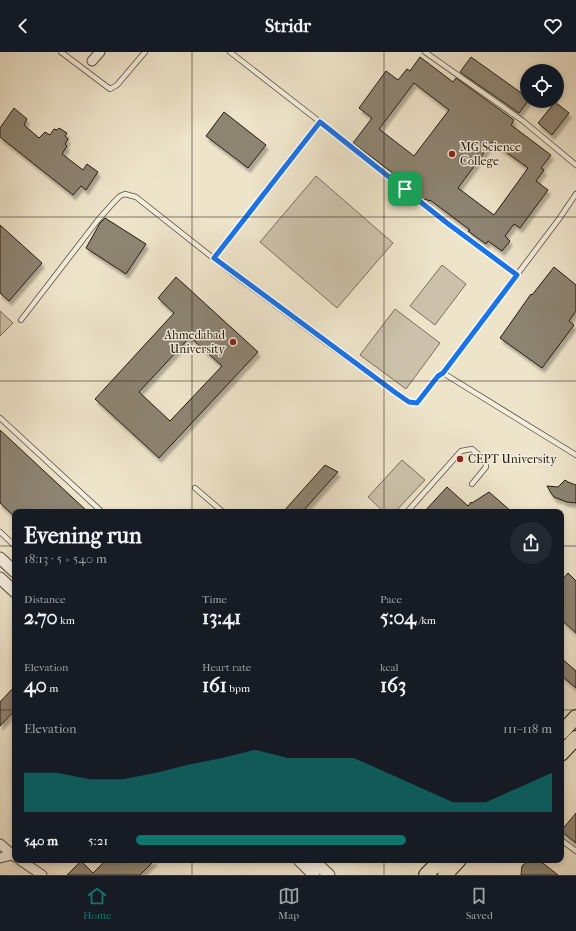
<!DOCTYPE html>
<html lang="en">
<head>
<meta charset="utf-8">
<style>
	body { margin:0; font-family:"IM FELL French Canon",serif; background:#242831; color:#f1f3f6; height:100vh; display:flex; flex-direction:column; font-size:15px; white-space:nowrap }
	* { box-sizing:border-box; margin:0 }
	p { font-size:13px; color:#9ea1a6 }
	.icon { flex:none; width:22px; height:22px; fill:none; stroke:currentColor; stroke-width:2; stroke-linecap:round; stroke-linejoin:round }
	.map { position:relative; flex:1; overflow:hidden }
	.side { position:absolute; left:12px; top:457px; width:552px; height:354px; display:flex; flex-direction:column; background:#171b24; border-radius:8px; box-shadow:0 2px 6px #0003 }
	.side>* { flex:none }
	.buttons { position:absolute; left:520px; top:12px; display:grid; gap:8px }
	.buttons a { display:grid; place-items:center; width:44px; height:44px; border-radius:50%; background:#171b24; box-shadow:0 2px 6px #0003; font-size:20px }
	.pin { position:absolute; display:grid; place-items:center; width:34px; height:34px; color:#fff; margin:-17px; border-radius:8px; box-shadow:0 2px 6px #0006 }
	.round { display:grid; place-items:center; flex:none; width:42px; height:42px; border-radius:21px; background:#242831 }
	.head { display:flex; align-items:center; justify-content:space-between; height:68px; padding:0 12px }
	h1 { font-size:22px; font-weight:700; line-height:30px }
	.metrics { display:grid; grid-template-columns:repeat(3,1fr); gap:6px; height:68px; padding:4px 12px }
	.metrics div { display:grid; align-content:center }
	.metrics b { font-size:20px; font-weight:700 }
	.metrics small { font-size:11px; font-weight:400 }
	.metrics p { font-size:11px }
	.chart { height:112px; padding:8px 12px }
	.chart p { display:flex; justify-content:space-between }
	.chart svg { width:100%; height:72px; margin-top:4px; fill:#0f766e; opacity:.7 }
	ul { padding:0 12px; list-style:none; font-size:13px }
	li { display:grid; grid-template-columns:64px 48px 1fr; align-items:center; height:30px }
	li i { height:10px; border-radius:5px; background:#0f766e }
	header { display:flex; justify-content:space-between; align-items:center; height:52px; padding:0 12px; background:#171b24; font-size:18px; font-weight:700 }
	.menu { display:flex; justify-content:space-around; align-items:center; height:56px; border-top:1px solid #363941; background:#171b24; font-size:11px; color:#9ea1a6 }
	.menu a { display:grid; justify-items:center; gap:2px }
	.menu .on { color:#0f766e }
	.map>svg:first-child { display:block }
	.green { fill:#ccc2ab; stroke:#786f5e }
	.building { fill:#8d8472; stroke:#241c12; fill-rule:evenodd; filter:url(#shadow) }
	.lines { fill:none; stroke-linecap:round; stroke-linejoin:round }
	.service-casing { stroke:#564e40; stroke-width:6 }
	.minor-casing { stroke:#564e40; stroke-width:11 }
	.tertiary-casing { stroke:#564e40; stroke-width:13 }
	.primary-casing { stroke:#241c12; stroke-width:16 }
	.service { stroke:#f4eddd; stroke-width:4.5 }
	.minor { stroke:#f4eddd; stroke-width:9 }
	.tertiary { stroke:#f4eddd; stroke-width:11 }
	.primary { stroke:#eee4ca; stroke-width:14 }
	.route-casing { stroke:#fff; stroke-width:8 }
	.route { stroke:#1a73e8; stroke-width:5 }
	.grid { fill:none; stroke:#241c12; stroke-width:1; stroke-opacity:0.55 }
	.poi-dot { fill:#8f2418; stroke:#f4eddd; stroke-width:1.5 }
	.labels { text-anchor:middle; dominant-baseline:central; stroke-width:3; stroke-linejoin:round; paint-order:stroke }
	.poi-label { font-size:12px; fill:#241c12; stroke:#f4eddd; text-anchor:start }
</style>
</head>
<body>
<header><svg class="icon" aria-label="back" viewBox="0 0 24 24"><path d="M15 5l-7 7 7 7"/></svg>Stridr<svg class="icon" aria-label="heart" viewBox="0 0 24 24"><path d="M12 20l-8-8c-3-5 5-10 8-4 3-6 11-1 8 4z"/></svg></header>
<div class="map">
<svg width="576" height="823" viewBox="0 0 576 823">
	<defs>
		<filter id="shadow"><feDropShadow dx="2.5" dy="4.5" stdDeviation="1" flood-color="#0004"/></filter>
	</defs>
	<rect width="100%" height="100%" fill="#eee4ca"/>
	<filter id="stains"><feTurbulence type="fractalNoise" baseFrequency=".005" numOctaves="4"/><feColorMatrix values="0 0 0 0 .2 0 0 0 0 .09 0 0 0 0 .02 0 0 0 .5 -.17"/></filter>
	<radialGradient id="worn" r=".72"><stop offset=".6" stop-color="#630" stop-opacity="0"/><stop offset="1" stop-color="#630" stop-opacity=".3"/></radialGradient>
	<path class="green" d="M 316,124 L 393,191 L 337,256 L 260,190 Z
		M 442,213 L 466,232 L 435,273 L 410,254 Z
		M 395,257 L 440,291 L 406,337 L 360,303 Z
		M 0,259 L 13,271 L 0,284 Z
		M 402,408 L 425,428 L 395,460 L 384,460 L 368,445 Z"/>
	<path class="building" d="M 420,5 L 453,30 L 456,26 L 514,68 L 511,73 L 551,103 L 541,116 L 544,118 L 536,129 L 548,138 L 520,176 L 514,172 L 505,184 L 510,189 L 502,199 L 488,189 L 486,192 L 468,179 L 470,178 L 430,148 L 429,149 L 426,147 L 424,148 L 412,138 L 413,137 L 410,134 L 353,91 L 372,66 L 359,56 L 386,19 L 398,28 L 407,17 L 410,19 ZM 414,31 L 449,58 L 414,104 L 379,77 ZM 492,90 L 528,116 L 494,163 L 458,136 Z
		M 471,5 L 527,45 L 528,49 L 519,61 L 460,20 Z
		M 555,50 L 569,61 L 552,83 L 538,71 Z
		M 14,56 L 27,67 L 24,73 L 39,86 L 45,80 L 50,83 L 54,77 L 57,78 L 59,76 L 67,81 L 65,84 L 68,87 L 65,92 L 67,94 L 62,102 L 83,118 L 87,112 L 98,120 L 86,138 L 81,134 L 73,143 L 0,85 L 0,76 Z
		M 224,60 L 266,93 L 248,116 L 206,84 Z
		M 105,166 L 146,192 L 126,222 L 86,196 L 100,171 Z
		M 0,173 L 42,211 L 9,249 L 0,241 Z
		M 554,215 L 576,233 L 576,259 L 569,269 L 574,273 L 542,316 L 500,286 L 531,242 L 532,243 Z
		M 176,225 L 258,300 L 159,406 L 95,347 L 174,261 L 158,246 ZM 190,285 L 222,314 L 170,369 L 139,340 Z
		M 0,378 L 88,460 L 15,460 L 15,465 L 0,451 Z
		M 325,413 L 338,420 L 302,460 L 283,460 Z
		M 565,428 L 568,430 L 576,433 L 576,451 L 567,450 L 554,445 L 551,441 L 547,434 L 558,435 Z
		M 447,435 L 468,454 L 471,450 L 472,451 L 489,440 L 512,460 L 424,460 Z
		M 568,521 L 576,529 L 576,581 L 561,567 L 561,529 Z
		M 561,606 L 576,619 L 576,636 L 561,623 Z
		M 15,634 L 15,658 L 0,674 L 0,650 Z
		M 576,761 L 576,791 L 561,779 Z
		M 106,808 L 155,808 L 140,823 L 67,823 L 81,809 L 93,821 Z
		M 529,808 L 539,808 L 558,823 L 521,823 L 522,814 Z"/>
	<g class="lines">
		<g class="service-casing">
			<path id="service" d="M 61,0 L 110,37 L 117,33 L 145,0
				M 425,0 L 523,69 L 576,113
				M 320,70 L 447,171 L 517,223
				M 214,206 L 320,70 L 230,0
				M 21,268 L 98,168 L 114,150 L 120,144 L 125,142 L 136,145 L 232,221 L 332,295 L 409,350 L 417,351 L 438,324 L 443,321 L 576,403
				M 443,321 L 559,167 L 576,142
				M 0,366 L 102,460
				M 195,436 L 223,460
				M 407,460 L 461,399 L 472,397 L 485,408 L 486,415 L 472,432
				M 0,480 L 15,494
				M 561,788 L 576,799"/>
		</g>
		<g class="minor-casing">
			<path id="minor" d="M 92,9 L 100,0
				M 0,792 L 15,805
				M 0,806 L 12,803 L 15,800
				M 20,808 L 42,823"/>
		</g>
		<g class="tertiary-casing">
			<path id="tertiary" d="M 0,506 L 15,520
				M 0,526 L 15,540
				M 299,808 L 314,823
				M 313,808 L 329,823"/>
		</g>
		<g class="primary-casing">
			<path id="primary" d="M 561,681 L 576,665
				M 561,702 L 576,686
				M 426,823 L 441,808
				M 445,823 L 459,808"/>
		</g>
		<use href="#service" class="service"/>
		<use href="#minor" class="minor"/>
		<use href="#tertiary" class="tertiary"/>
		<use href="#primary" class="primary"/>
	</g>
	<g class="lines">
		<g class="route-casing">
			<path id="route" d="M 320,70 L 447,171 L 517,223 L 443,321 L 438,324 L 417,351 L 409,350 L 396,341 L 214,206 Z"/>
		</g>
		<use href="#route" class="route"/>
	</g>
	<path class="grid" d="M 192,0 L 192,460M 384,0 L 384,460M 0,165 L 576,165M 0,329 L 576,329M 0,494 L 15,494M 561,494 L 576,494M 0,658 L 15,658M 561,658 L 576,658M 192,808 L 192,823M 384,808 L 384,823"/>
	<g class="poi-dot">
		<circle cx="452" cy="102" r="4"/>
		<circle cx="233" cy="290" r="4"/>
		<circle cx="460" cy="407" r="4"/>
	</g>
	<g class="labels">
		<g class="poi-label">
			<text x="460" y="95">MG Science<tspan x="460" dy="14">College</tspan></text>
			<text x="225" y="283" text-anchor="end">Ahmedabad<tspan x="225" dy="14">University</tspan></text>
			<text x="468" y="407">CEPT University</text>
		</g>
	</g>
	<rect width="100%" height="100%" filter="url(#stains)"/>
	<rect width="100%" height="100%" fill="url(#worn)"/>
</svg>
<div class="buttons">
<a><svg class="icon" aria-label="locate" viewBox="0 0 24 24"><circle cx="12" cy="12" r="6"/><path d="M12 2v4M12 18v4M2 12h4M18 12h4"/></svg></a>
</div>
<div class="pin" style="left:405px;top:137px;background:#1e9e55"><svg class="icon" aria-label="arrive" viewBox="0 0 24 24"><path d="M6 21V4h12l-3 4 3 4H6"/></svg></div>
<section class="side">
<div class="head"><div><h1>Evening run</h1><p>18:13 · 5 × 540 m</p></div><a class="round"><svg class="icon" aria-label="share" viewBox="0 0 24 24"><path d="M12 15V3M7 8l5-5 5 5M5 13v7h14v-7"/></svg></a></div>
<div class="metrics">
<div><p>Distance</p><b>2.70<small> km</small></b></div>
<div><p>Time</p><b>13:41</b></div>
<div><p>Pace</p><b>5:04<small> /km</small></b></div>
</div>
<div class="metrics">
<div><p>Elevation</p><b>40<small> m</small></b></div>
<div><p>Heart rate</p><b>161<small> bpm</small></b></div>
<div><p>kcal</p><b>163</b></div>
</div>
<div class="chart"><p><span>Elevation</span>111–118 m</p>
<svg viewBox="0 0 160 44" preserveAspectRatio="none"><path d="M0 44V20L10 20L20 24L30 24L40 20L50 15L60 11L70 6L80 11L90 11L100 11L110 20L120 29L130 38L140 38L150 29L160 20V44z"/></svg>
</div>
<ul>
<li><b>540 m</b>5:21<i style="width:65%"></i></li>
</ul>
</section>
</div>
<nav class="menu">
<a class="on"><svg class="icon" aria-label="home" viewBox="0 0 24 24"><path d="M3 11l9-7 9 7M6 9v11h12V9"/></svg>Home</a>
<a><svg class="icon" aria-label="map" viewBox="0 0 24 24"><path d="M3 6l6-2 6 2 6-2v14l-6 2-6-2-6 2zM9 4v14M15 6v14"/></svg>Map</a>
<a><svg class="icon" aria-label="saved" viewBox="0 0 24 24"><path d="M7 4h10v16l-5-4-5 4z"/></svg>Saved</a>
</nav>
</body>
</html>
